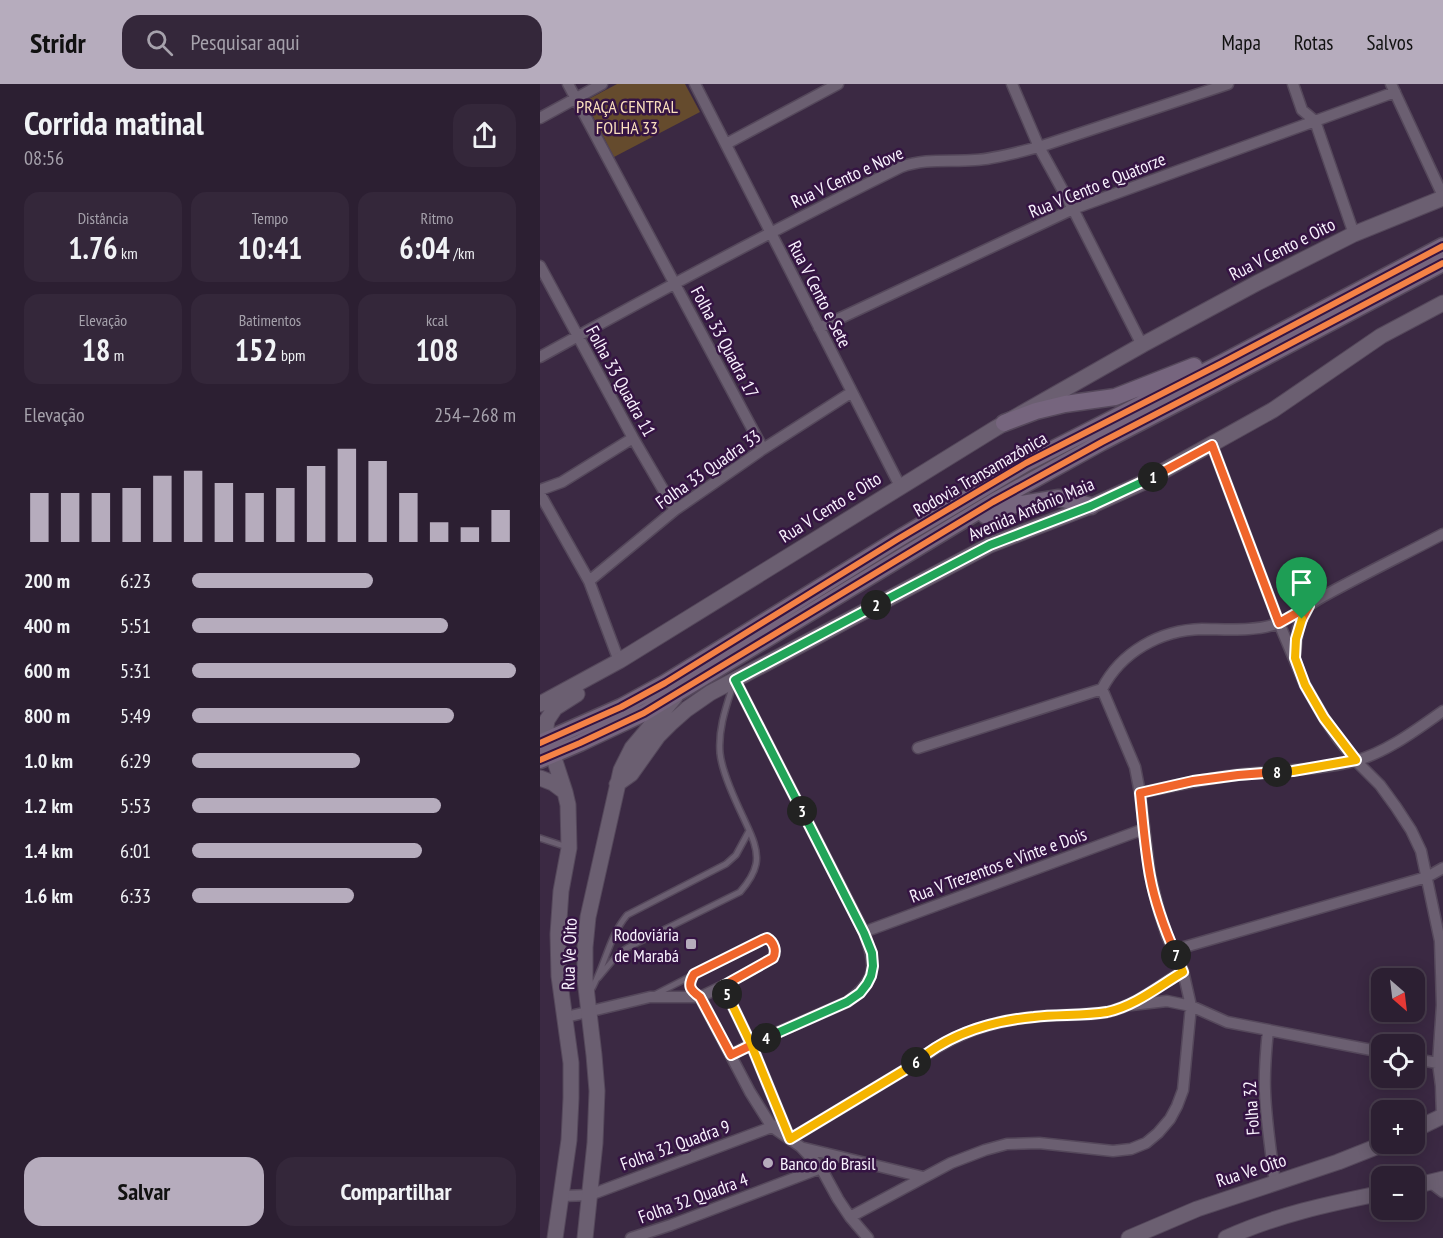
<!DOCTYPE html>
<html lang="pt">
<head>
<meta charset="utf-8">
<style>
	body { margin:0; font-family:"PT Sans Narrow",sans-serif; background:#34273a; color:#f1f3f6; height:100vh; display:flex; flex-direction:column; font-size:22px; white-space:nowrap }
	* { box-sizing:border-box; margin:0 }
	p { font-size:20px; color:#a6a2ac }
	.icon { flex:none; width:33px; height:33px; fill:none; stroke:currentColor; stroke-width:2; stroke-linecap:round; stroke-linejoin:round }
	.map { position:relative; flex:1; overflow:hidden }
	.sheet { display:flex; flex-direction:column; background:#2c1f32; width:540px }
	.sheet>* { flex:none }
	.needle { width:39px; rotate:152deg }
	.controls { position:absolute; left:831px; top:884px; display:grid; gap:12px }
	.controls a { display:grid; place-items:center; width:54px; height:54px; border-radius:12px; background:#2c1f32; box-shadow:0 3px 15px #0003,0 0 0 2px #483d4d; font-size:30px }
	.pin { position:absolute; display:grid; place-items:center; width:51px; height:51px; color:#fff; margin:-62px -26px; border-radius:50% 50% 50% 0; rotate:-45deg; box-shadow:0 0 6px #0007 }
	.pin .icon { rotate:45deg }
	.km { position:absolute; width:30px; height:30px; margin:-15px; border-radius:50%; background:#222; color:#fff; font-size:16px; line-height:30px; text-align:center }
	.round { display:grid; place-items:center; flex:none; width:63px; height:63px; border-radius:18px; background:#34273a }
	.headline { display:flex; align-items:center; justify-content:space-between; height:102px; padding:0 24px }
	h1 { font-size:33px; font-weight:700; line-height:45px }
	.metrics { display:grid; grid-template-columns:repeat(3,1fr); gap:9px; height:102px; padding:6px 24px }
	.metrics div { display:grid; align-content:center; border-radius:15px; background:#34273a; text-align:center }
	.metrics b { font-size:30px; font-weight:700 }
	.metrics small { font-size:16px; font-weight:400 }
	.metrics p { font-size:16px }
	.chart { height:168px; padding:12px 24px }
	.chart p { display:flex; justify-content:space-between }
	.chart svg { width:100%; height:108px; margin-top:6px; stroke:#b6acbd; stroke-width:6 }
	.primary-button { display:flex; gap:12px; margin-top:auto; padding:12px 24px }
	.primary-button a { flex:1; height:69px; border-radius:18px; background:#b6acbd; color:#111; font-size:24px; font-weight:700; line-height:69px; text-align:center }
	.primary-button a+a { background:#34273a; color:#f1f3f6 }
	ul { padding:0 24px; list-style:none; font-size:20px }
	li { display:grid; grid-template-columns:96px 72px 1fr; align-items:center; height:45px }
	li i { height:15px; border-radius:8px; background:#b6acbd }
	header { display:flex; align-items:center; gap:36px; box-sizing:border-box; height:84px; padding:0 30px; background:#b6acbd; color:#111 }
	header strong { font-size:28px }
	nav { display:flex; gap:33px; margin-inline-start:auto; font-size:21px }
	.search { width:420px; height:54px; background:#34273a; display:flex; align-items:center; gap:15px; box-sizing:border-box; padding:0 21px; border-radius:18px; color:#a6a2ac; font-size:22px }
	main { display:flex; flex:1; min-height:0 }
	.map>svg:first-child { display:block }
	.green { fill:#654b2d }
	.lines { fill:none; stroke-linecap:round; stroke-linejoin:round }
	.service-casing { stroke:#55485b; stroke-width:8 }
	.minor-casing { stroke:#55485b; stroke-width:13 }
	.secondary-casing { stroke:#55485b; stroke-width:17 }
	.trunk-casing { stroke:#55485b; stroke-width:19 }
	.service { stroke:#6b5f71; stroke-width:5 }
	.minor { stroke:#6b5f71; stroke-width:10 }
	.secondary { stroke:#6b5f71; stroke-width:15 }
	.trunk { stroke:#76657e; stroke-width:16 }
	.cycleway-casing { stroke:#351443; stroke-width:10 }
	.cycleway { stroke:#f48246; stroke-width:6 }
	.split-1-casing { stroke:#fff; stroke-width:12 }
	.split-2-casing { stroke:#fff; stroke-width:12 }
	.split-3-casing { stroke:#fff; stroke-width:12 }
	.split-4-casing { stroke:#fff; stroke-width:12 }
	.split-5-casing { stroke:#fff; stroke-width:12 }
	.split-6-casing { stroke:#fff; stroke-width:12 }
	.split-7-casing { stroke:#fff; stroke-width:12 }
	.split-8-casing { stroke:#fff; stroke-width:12 }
	.split-9-casing { stroke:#fff; stroke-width:12 }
	.split-1 { stroke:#f0652b; stroke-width:8 }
	.split-2 { stroke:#22a559; stroke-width:8 }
	.split-3 { stroke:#22a559; stroke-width:8 }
	.split-4 { stroke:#22a559; stroke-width:8 }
	.split-5 { stroke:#f0652b; stroke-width:8 }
	.split-6 { stroke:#f5b400; stroke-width:8 }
	.split-7 { stroke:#f5b400; stroke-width:8 }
	.split-8 { stroke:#f0652b; stroke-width:8 }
	.split-9 { stroke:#f5b400; stroke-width:8 }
	.poi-dot { fill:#b6acbd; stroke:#351443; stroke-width:2 }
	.labels { text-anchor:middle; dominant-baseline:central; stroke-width:5; stroke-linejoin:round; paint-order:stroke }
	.park-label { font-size:18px; fill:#fadfbd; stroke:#351443 }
	.street-label { font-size:18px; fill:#f9f2fe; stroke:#351443 }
	.poi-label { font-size:18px; fill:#f9f2fe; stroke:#351443; text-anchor:end }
</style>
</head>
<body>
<header>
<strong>Stridr</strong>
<div class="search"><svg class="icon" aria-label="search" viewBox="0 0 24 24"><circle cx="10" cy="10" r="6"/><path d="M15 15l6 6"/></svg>Pesquisar aqui</div>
<nav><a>Mapa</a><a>Rotas</a><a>Salvos</a></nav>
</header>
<main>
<section class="sheet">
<div class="headline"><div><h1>Corrida matinal</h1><p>08:56</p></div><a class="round"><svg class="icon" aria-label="share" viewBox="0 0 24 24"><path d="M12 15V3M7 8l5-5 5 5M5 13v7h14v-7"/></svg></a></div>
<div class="metrics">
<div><p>Distância</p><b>1.76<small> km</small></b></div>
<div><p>Tempo</p><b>10:41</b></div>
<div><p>Ritmo</p><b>6:04<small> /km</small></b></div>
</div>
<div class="metrics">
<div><p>Elevação</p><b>18<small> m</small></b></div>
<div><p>Batimentos</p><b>152<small> bpm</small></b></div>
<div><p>kcal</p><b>108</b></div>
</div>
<div class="chart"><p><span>Elevação</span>254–268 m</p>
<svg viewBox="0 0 160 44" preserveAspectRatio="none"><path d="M5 44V24M15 44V24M25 44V24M35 44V22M45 44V17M55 44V15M65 44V20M75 44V24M85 44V22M95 44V13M105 44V6M115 44V11M125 44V24M135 44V36M145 44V38M155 44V31"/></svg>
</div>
<ul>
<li><b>200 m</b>6:23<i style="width:56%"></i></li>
<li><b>400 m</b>5:51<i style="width:79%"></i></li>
<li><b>600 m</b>5:31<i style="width:100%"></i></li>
<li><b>800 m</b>5:49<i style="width:81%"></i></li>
<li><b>1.0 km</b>6:29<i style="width:52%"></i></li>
<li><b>1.2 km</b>5:53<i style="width:77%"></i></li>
<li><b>1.4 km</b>6:01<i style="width:71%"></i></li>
<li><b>1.6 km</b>6:33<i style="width:50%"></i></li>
</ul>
<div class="primary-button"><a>Salvar</a><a>Compartilhar</a></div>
</section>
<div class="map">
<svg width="903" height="1154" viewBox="0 0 903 1154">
	<rect width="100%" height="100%" fill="#3b2943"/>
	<path class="green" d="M 77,0 L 145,0 L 160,28 L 74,73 L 45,17 Z"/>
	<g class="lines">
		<g class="service-casing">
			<path id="service" d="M 0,754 L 27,763
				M 153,892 C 148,900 150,906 158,911
				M 58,894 L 78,870 L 87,864 L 200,808 C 207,800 214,790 216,780 C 219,765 210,748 204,735 C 196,718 182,689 180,669 C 178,645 186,623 193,601
				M 50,908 C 65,883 68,854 87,831 L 186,780 L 196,771 L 209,747
				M 114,911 L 222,856 L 227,854 C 234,858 237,867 233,874 L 183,901"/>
		</g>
		<g class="minor-casing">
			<path id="minor" d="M 28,0 L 223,365
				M 155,0 L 360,402
				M 472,0 L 499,63 L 533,125 L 602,261
				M 753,0 L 762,26 L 775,37 L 814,150
				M 851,0 L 903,112
				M 0,34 L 62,0
				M 186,60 L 298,0
				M 0,182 L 93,354 L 135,426
				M 279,244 L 533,125 L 855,8
				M 0,273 C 119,207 239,143 361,83 C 385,74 410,78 435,76 C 456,75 478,68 499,63 L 688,0
				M 672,361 L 739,539 L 765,601 L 784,634 L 799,656 L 816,677 L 840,701 L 856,723 L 871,746 L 881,767 L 900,857 L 902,921 L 898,979 L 901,1002 L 902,1033
				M 0,406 L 22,398 L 93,354
				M 0,410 L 49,497 L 79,577
				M 49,497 L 135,426 L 223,365 L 312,308
				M 755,570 L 758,544 L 768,523
				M 378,664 L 562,605 C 581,568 620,546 662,545 C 685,545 717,548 739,539 C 754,532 768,521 782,513 C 822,491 863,471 903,450
				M 600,709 C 632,702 663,695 696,691 C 735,686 776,687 815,677 C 847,668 876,646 903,627
				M 324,848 L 604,745
				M 634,866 L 887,793 L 903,784
				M 160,913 L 210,1008 L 232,1043 L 261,1063 L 281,1084 L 298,1115 L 310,1133 L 328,1154
				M 591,921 L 627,917 L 651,922 L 687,938 L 842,968
				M 26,933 L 110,913 L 160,913 L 183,902 L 211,960 L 250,1055
				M 728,946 C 726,966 724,986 725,1007 C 726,1037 731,1068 735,1099
				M 191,971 L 211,960 L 307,918 C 338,895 336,883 324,848 L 195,596
				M 874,975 L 898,979
				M 250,1055 L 368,984 C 406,953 445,938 493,933 C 517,930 543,932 567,928 C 595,922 619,902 643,887
				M 264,1064 L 383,1093
				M 890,1098 L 903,1108
				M 22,1112 L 50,1111 L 237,1041
				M 310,1133 L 411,1079 L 445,1066 L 467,1060 L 499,1059 L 573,1067 L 591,1065 L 606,1059 L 618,1049 L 630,1035 L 637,1022 L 643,1006 L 651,922 L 643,887 L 627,852 L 619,827 L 610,791 L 600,709 L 595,683 L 562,605
				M 91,1154 L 131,1141 L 281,1084"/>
		</g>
		<g class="secondary-casing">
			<path id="secondary" d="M 0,620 L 79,577 L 456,344 L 602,261 L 717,199 L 814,150 L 903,114
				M 0,694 L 13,699 L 25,708 L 28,721 L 29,764 L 21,807 L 18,850 L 19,892 L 31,979 L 31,1014 L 29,1056 L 15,1154
				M 77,700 L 91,690 L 118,652 L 130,640 L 147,625 L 170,609 L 450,461 L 551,422 L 602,399 L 733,326 L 841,252 L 903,219
				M 25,708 L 8,656 L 6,643 L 7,636 L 15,624 L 37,610
				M 874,1046 L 903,1032
				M 874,1102 L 903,1095
				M 45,1154 L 55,1059 L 57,1007 L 54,971 L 45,895 L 45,863 L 48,833 L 81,686 L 92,664 L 135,613
				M 589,1154 L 657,1125 L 798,1078 L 846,1059
				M 686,1154 C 736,1131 788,1120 842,1109"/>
		</g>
		<g class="trunk-casing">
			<path id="trunk" d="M 464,339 L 496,327 L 525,320 L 575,313 L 654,282
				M 445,431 L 475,421 L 519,414 L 551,422
				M 0,659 L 81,623 L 125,599 L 358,455 L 486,379 L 682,279 L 903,162
				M 0,676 L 40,659 L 104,629 L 453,418 L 562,358 L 676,299 L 903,179"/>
		</g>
		<use href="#service" class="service"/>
		<use href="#minor" class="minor"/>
		<use href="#secondary" class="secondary"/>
		<use href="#trunk" class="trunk"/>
		<g class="cycleway-casing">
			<path id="cycleway" d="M 0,659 L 81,623 L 125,599 L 358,455 L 486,379 L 682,279 L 903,162
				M 0,676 L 40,659 L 104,629 L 453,418 L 562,358 L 676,299 L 903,179"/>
		</g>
		<use href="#cycleway" class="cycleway"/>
	</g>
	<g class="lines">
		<g class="split-1-casing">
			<path id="split-1" d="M 613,393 L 672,361 L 739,539 L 769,522 L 762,535"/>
		</g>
		<g class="split-2-casing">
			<path id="split-2" d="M 336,521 L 450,461 L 551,422 L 613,393"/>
		</g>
		<g class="split-3-casing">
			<path id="split-3" d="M 262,727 L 195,596 L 336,521"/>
		</g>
		<g class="split-4-casing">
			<path id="split-4" d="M 226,954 L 307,918 L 320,909 L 327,900 L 331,892 L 333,882 L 332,869 L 324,849 L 262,727"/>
		</g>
		<g class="split-5-casing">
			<path id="split-5" d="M 187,910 L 183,902 L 233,874 C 237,867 234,858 227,854 L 222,856 L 154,890 C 147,902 150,906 160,913 L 191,971 L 226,954"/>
		</g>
		<g class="split-6-casing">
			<path id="split-6" d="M 187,910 L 211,960 L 250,1055 L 368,984 L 376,978"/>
		</g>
		<g class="split-7-casing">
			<path id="split-7" d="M 376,978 C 409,950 451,937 494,933 C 517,930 543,932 567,928 C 595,922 619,902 643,888 L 636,871"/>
		</g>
		<g class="split-8-casing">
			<path id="split-8" d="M 636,871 C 625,846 615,819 610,792 C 605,765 603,737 600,709 L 653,697 L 698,691 L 737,688"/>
		</g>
		<g class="split-9-casing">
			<path id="split-9" d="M 737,688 L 753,687 L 816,676 L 784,634 L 765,601 L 755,574 L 756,555 L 762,535"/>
		</g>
		<use href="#split-1" class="split-1"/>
		<use href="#split-2" class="split-2"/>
		<use href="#split-3" class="split-3"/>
		<use href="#split-4" class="split-4"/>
		<use href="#split-5" class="split-5"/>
		<use href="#split-6" class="split-6"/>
		<use href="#split-7" class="split-7"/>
		<use href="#split-8" class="split-8"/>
		<use href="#split-9" class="split-9"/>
	</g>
	<g class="poi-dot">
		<rect x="145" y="854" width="12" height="12" rx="3"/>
		<circle cx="228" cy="1079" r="6"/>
	</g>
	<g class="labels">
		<g class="park-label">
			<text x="87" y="22">PRAÇA CENTRAL<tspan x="87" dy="21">FOLHA 33</tspan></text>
		</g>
		<g class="street-label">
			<text transform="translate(307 93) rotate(-25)">Rua V Cento e Nove</text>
			<text transform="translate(557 101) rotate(-22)">Rua V Cento e Quatorze</text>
			<text transform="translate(742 165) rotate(-27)">Rua V Cento e Oito</text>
			<text transform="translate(280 210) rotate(63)">Rua V Cento e Sete</text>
			<text transform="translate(185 258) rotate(62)">Folha 33 Quadra 17</text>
			<text transform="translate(81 297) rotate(61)">Folha 33 Quadra 11</text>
			<text transform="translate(168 385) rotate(-35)">Folha 33 Quadra 33</text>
			<text transform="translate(440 390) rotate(-30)">Rodovia Transamazônica</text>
			<text transform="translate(290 423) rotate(-32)">Rua V Cento e Oito</text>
			<text transform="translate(491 425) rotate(-23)">Avenida Antônio Maia</text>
			<text transform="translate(458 781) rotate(-20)">Rua V Trezentos e Vinte e Dois</text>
			<text transform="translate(29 870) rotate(-88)">Rua Ve Oito</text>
			<text transform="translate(711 1024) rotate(-94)">Folha 32</text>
			<text transform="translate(135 1061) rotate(-20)">Folha 32 Quadra 9</text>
			<text transform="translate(711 1086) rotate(-18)">Rua Ve Oito</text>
			<text transform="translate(153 1114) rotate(-20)">Folha 32 Quadra 4</text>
		</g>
		<g class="poi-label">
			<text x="139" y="850">Rodoviária<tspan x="139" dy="21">de Marabá</tspan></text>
			<text x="240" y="1079" text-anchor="start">Banco do Brasil</text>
		</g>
	</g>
</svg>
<div class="controls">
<a><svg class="needle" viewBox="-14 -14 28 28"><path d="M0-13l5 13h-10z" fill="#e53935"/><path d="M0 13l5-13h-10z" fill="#a6a2ac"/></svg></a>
<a><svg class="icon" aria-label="locate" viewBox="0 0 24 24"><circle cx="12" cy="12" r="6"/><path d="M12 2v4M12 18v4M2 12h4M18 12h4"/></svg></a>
<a>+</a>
<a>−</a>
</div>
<div class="pin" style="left:762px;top:535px;background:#1e9e55"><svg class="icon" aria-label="arrive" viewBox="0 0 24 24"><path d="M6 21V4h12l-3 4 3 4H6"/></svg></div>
<b class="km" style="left:613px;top:393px">1</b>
<b class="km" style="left:336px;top:521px">2</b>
<b class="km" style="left:262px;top:727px">3</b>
<b class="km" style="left:226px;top:954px">4</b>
<b class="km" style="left:187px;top:910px">5</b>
<b class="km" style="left:376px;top:978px">6</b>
<b class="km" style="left:636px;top:871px">7</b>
<b class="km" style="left:737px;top:688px">8</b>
</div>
</main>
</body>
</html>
